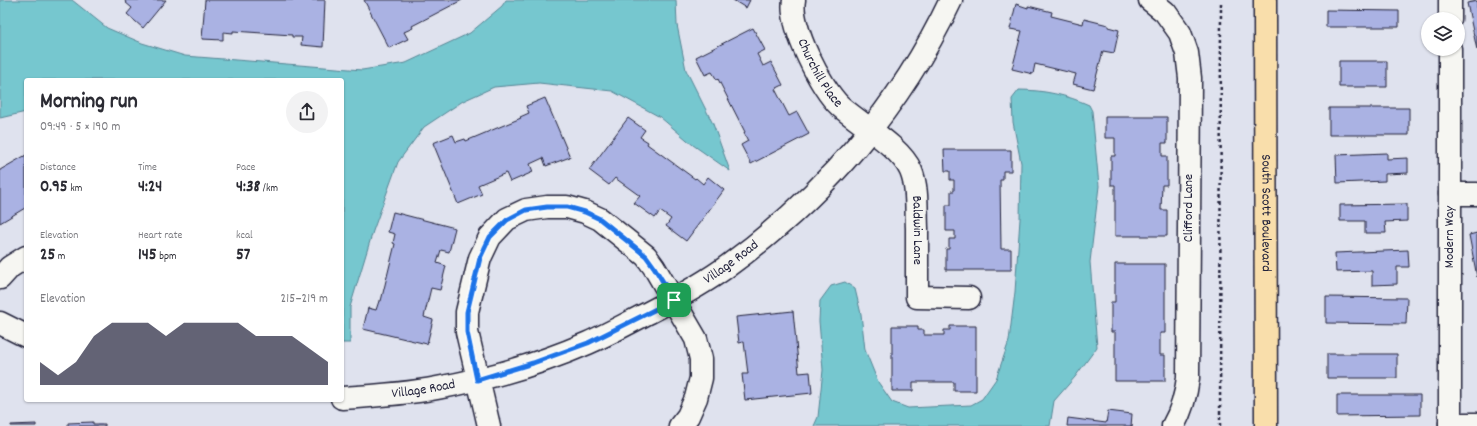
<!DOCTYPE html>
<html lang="en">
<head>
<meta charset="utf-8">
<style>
	body { margin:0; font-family:Dekko,sans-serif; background:#f2f2f3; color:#2b2b33; height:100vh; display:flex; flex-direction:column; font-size:15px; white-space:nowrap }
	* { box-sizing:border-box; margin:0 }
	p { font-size:13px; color:#7c7c81 }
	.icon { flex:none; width:22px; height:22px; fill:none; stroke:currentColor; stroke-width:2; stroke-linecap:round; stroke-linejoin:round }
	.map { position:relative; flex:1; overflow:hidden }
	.panel { position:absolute; left:24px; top:78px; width:320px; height:324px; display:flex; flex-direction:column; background:#fff; border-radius:4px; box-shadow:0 1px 3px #0004 }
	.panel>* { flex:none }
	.buttons { position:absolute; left:1421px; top:12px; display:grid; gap:8px }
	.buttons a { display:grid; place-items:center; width:44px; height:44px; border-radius:50%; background:#fff; box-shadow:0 1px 3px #0004; font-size:20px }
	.pin { position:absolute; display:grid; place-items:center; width:34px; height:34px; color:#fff; margin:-17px; border-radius:8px; box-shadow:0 2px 6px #0006 }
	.round { display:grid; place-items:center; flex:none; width:42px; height:42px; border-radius:21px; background:#f2f2f3 }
	.headline { display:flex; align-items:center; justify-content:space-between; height:68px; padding:0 16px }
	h1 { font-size:22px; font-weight:700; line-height:30px }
	.stats { display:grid; grid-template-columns:repeat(3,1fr); gap:6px; height:68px; padding:4px 16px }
	.stats div { display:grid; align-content:center }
	.stats b { font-size:17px; font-weight:700 }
	.stats small { font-size:11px; font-weight:400 }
	.stats p { font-size:11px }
	.chart { height:112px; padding:8px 16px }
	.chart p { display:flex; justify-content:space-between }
	.chart svg { width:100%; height:72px; margin-top:4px; fill:#22223b; opacity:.7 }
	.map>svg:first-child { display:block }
	.water { fill:#76c7cf; stroke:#548594 }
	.building { fill:#aab2e3; stroke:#22223b }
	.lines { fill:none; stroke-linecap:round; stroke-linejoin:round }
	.minor-casing { stroke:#22223b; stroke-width:25 }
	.major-casing { stroke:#22223b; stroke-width:25 }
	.path { stroke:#22223b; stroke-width:2.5; stroke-dasharray:3 3; stroke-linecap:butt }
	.minor { stroke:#f6f6f2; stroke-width:22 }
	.major { stroke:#f9deab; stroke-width:22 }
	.route-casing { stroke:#fff; stroke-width:8 }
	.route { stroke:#1a73e8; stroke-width:5 }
	.labels { text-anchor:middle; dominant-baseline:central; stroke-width:3.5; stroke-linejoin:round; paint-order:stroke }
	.street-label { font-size:14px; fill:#22223b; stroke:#f6f6f2 }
</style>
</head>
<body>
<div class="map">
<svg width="1477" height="426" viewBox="0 0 1477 426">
	<rect width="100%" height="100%" fill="#dfe2ee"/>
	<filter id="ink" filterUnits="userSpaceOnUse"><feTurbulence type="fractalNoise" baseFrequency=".025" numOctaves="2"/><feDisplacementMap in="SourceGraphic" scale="8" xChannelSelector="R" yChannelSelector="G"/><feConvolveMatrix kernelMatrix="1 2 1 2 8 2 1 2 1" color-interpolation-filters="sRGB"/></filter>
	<g filter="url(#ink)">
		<path class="water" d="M 0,0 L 72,0 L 107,28 L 142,43 L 185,56 L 362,70 L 406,63 L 470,33 L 502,6 L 506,0 L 676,0 L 677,25 L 686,70 L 713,124 L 730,171 L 693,145 L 660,117 L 612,91 L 539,83 L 494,87 L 463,101 L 424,127 L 398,162 L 373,231 L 350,307 L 350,343 L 342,343 L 342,80 L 26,80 L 26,112 L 0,118 Z
			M 1019,90 C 1043,90 1067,95 1089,105 L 1092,111 L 1099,186 L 1090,262 L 1097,347 L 1075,377 L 1054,401 L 1050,426 L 814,426 L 818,417 L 823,370 L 819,321 L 820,301 L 831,286 L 845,282 L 855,289 L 861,314 L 865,350 L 878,382 L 892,402 L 908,408 L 971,405 L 982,399 L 996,379 L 1009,341 L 1015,292 L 1020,219 L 1021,163 L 1013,122 L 1012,99 Z"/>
		<path class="building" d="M 126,0 L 166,0 L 143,28 L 127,14 L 132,8 L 125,2 Z
			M 205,0 L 325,0 L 323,47 L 301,45 L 302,37 L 292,37 L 292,35 L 233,31 L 233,33 L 223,32 L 223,40 L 202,39 Z
			M 364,0 L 462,0 L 412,26 L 413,28 L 404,32 L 408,39 L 389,48 Z
			M 733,0 L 750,0 L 746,8 Z
			M 1477,1 L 1477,50 L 1467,3 Z
			M 1016,4 L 1028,8 L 1028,6 L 1052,12 L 1051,16 L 1083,24 L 1084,19 L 1108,25 L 1108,27 L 1119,30 L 1114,53 L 1103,51 L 1093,89 L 1073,84 L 1076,74 L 1035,64 L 1033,74 L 1012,69 L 1022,31 L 1010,29 Z
			M 1326,10 L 1399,11 L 1399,27 L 1326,27 Z
			M 753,28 L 765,50 L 757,54 L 763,66 L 771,62 L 783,85 L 775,89 L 789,116 L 797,112 L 809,134 L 751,164 L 741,145 L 748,141 L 744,133 L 745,132 L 718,79 L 717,80 L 712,72 L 705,75 L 696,57 Z
			M 1339,61 L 1387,61 L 1387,87 L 1339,87 Z
			M 545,98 L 570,157 L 546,166 L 543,158 L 530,164 L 533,172 L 510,182 L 506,173 L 478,185 L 482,194 L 458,204 L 433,143 L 453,135 L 456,142 L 465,139 L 466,141 L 521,118 L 520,117 L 529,113 L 526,106 Z
			M 1329,108 L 1409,108 L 1409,135 L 1329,135 Z
			M 1105,117 L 1167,117 L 1167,143 L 1162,143 L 1162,156 L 1167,156 L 1167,185 L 1162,185 L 1161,210 L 1167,210 L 1167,236 L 1115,236 L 1115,185 L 1111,185 L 1111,156 L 1115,156 L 1115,138 L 1105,138 Z
			M 628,118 L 645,130 L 640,137 L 648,142 L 647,144 L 695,179 L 696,178 L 703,184 L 708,177 L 724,190 L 686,241 L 666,226 L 671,219 L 660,211 L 655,218 L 634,203 L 640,196 L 615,178 L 609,185 L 589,170 Z
			M 944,150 L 1011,150 L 1011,171 L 1003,171 L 1003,180 L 1000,180 L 1001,249 L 1011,249 L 1011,270 L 946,270 L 946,249 L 949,249 L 949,239 L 955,239 L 955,231 L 946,231 L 946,205 L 951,205 L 951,191 L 954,191 L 954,180 L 950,180 L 950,171 L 945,171 Z
			M 1387,153 L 1387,159 L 1408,158 L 1408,173 L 1385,174 L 1385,181 L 1337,183 L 1336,155 Z
			M 26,155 L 26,209 L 25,208 L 0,223 L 0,170 Z
			M 1407,204 L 1407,221 L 1385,222 L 1386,233 L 1365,233 L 1365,221 L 1340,221 L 1340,205 Z
			M 393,212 L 455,228 L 449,252 L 441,250 L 437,263 L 446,266 L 440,290 L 431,288 L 424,317 L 433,320 L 427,344 L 363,329 L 368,308 L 376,310 L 379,301 L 381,301 L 395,244 L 393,243 L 395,234 L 388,232 Z
			M 1477,233 L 1477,277 L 1469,235 Z
			M 1408,250 L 1409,267 L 1397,267 L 1397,284 L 1372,285 L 1372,271 L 1336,272 L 1335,253 Z
			M 1115,264 L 1165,264 L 1165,333 L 1160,333 L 1160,355 L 1165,355 L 1165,381 L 1115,381 L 1115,332 L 1111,332 L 1111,302 L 1115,302 Z
			M 1326,297 L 1407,298 L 1406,324 L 1326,323 Z
			M 793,311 L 799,373 L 810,372 L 812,393 L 745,400 L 742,374 L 748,374 L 744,342 L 739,343 L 736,317 Z
			M 892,326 L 918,326 L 918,330 L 924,330 L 924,335 L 944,335 L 944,330 L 950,330 L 950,326 L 976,326 L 976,391 L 954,391 L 954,382 L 913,382 L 913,391 L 892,391 Z
			M 1327,354 L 1397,354 L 1397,378 L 1327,378 Z
			M 1337,395 L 1420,395 L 1420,415 L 1337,416 Z
			M 1108,411 L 1132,414 L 1131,426 L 1133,426 L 1067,426 L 1068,418 L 1106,423 Z
			M 93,422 L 93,424 L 105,424 L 105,426 L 68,426 L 68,423 Z
			M 36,424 L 36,426 L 11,426 L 11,425 Z"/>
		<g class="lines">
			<g class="minor-casing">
				<g id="minor">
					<path id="s1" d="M 794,0 C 789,26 821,88 840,106 C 860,124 901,147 911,171 C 918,188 916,209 917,228 C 917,251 917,274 917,297 L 969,298"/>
					<path d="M 1150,0 L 1165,12 L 1180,33 L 1187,53 L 1190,78 L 1188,378 C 1186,395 1182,410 1173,426"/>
					<path d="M 1450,19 L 1450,0"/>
					<path d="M 1450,194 L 1477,194"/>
					<path d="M 0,278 L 10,267 L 26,257"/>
					<path d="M 0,323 L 26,336"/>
					<path id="s2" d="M 342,398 C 374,396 406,394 437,388 C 487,379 542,363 588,343 C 609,334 630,322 650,312 C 677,298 705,283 729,265 C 824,196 901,106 951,0"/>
					<path d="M 1450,424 L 1477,424"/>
					<path d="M 489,426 L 467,332 L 467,312 L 480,258 L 490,237 L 507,219 L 526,210 L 547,207 L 567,207 L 585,212 L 600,219 L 646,256 L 654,267 L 696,339 L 701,359 L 701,378 L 696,398 L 688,416 L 680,426"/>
					<path d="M 1450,426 L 1450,49"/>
				</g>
			</g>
			<g class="major-casing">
				<g id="major">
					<path id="s3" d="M 1265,0 L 1266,426"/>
				</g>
			</g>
			<path class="path" d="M 1220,426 L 1221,0"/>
			<use href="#minor" class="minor"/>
			<use href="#major" class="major"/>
		</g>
	</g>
	<g class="lines" filter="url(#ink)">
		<g class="route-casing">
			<path id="route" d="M 547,207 L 567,207 L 585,212 L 600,219 L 646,256 L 654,267 L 674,300 L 588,343 L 533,363 L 477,380 L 467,332 L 467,312 L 480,258 L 490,237 L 507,220 L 526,210 Z"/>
		</g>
		<use href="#route" class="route"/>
	</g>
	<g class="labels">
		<g class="street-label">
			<text stroke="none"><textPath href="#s1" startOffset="79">Churchill Place</textPath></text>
			<text transform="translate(1189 208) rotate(-90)">Clifford Lane</text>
			<text stroke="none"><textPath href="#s3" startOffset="213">South Scott Boulevard</textPath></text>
			<text stroke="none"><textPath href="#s1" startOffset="275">Baldwin Lane</textPath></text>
			<text transform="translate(1450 237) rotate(-90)">Modern Way</text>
			<text stroke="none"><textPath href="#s2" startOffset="418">Village Road</textPath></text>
			<text stroke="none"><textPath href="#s2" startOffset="82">Village Road</textPath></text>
		</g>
	</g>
</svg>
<div class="buttons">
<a><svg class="icon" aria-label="layers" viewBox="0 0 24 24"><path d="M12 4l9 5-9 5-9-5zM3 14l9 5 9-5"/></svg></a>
</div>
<div class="pin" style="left:674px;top:300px;background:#1e9e55"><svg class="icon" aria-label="arrive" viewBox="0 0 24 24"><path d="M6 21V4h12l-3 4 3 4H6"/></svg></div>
<section class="panel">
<div class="headline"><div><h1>Morning run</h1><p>09:49 · 5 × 190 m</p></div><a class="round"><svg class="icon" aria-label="share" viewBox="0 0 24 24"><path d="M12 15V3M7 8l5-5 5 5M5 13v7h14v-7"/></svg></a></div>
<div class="stats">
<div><p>Distance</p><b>0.95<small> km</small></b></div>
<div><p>Time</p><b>4:24</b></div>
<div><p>Pace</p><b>4:38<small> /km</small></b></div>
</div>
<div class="stats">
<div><p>Elevation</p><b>25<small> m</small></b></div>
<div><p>Heart rate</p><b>145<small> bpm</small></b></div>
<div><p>kcal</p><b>57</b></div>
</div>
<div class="chart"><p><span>Elevation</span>215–219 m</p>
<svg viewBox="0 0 160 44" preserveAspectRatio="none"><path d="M0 44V30L10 38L20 30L30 14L40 6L50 6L60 6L70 14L80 6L90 6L100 6L110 6L120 14L130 14L140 14L150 22L160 30V44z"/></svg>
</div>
</section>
</div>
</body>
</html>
